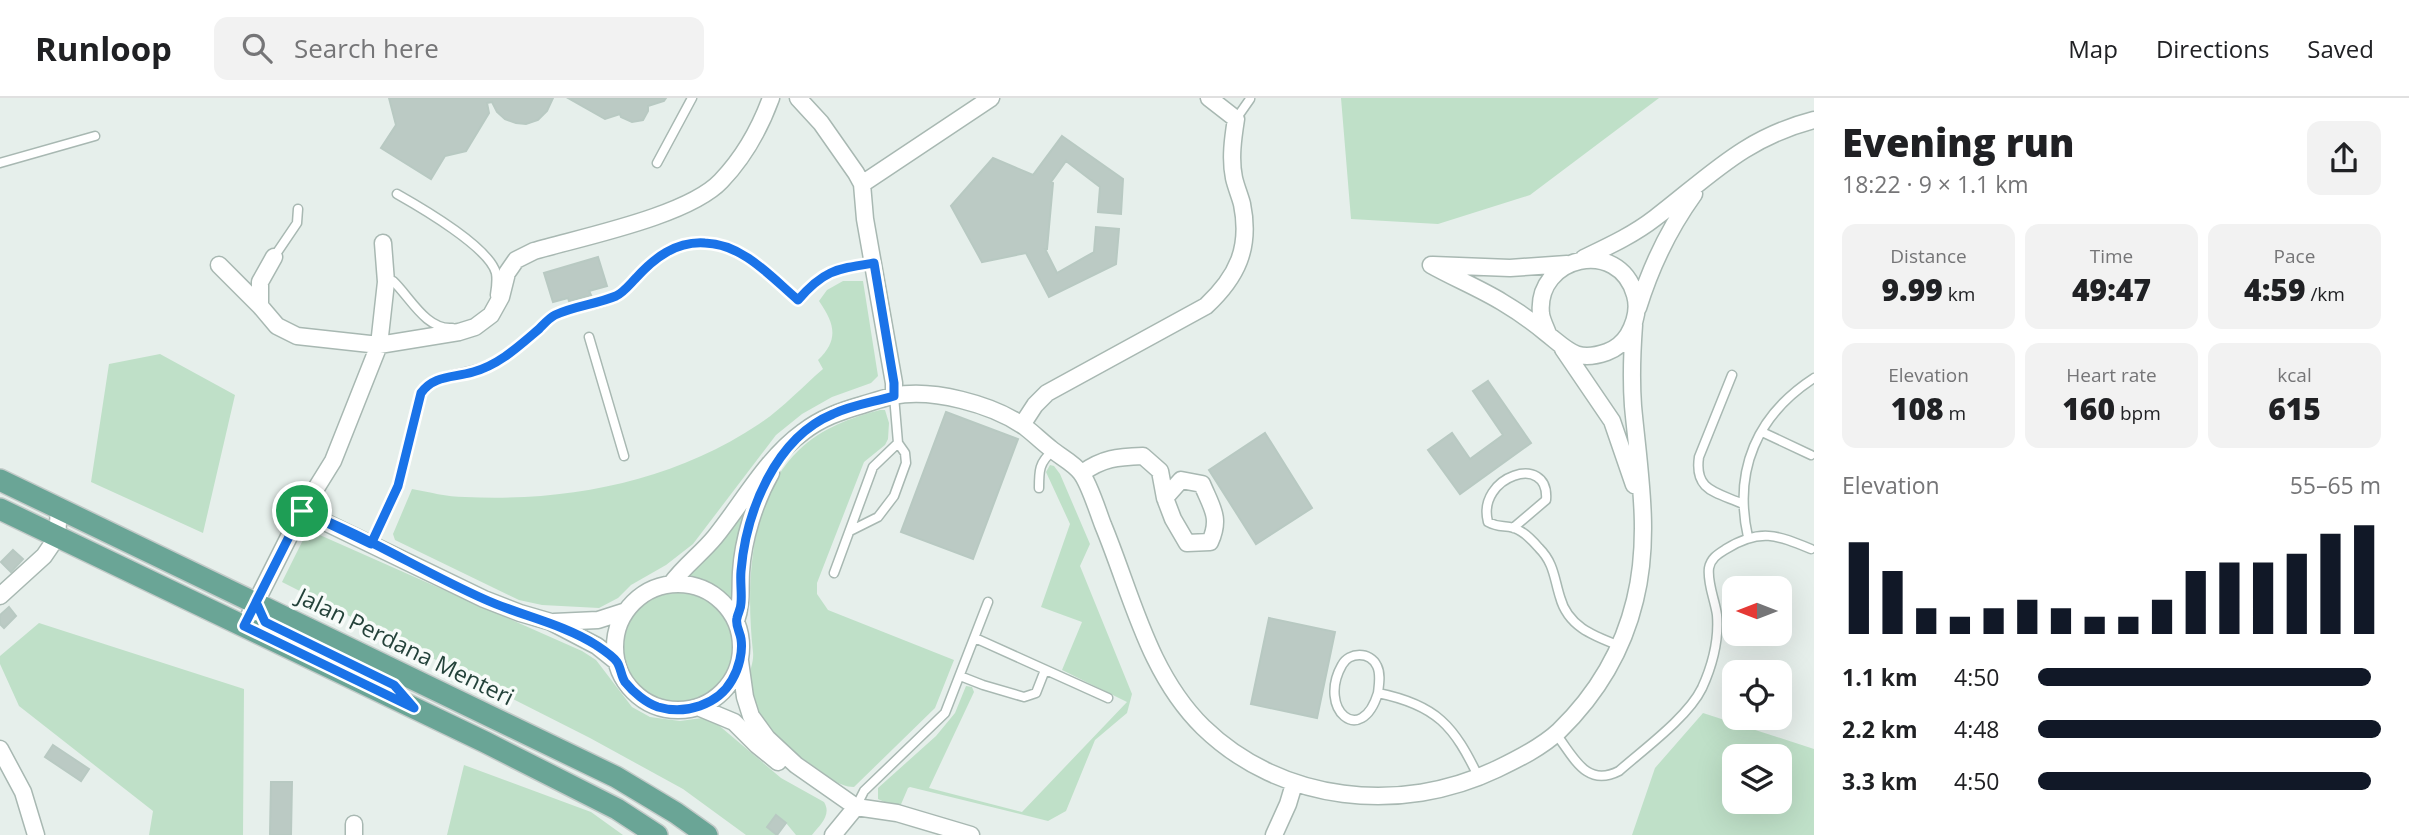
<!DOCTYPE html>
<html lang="en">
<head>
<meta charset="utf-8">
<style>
	body { margin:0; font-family:"Open Sans",sans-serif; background:#f2f2f2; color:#202124; height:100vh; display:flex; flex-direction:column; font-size:26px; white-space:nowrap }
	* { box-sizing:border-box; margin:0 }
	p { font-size:23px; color:#757577 }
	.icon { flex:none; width:38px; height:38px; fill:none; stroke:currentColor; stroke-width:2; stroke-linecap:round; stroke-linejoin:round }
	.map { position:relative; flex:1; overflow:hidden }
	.drawer { display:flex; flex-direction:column; background:#fff; width:595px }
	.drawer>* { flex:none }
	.needle { width:46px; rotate:270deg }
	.controls { position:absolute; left:1722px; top:478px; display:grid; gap:14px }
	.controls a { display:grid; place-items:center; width:70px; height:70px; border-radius:14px; background:#fff; box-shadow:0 7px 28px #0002; font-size:35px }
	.pin { position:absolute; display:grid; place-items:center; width:60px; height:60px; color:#fff; margin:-30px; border:4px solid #fff; border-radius:50%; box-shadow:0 2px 7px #0007 }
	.round { display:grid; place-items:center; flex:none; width:74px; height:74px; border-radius:14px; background:#f2f2f2 }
	.overview { display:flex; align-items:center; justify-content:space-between; height:119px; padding:0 28px }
	h1 { font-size:38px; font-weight:800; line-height:52px }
	.stats { display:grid; grid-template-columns:repeat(3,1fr); gap:10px; height:119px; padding:7px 28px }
	.stats div { display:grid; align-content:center; border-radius:14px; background:#f2f2f2; text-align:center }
	.stats b { font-size:30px; font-weight:800 }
	.stats small { font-size:19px; font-weight:400 }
	.stats p { font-size:19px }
	.chart { height:196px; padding:14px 28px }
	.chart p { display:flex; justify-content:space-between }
	.chart svg { width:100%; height:126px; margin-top:7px; stroke:#111827; stroke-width:6 }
	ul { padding:0 28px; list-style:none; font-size:23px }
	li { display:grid; grid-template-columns:112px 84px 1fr; align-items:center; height:52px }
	li i { height:18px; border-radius:9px; background:#111827 }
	header { display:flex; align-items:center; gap:42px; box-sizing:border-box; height:98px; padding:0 35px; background:#fff; border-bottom:2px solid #e0e0e0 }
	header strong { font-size:33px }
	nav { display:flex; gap:38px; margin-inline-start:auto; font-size:24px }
	.search { width:490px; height:63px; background:#f2f2f2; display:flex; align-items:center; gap:18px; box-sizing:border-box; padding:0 24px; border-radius:14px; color:#757577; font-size:26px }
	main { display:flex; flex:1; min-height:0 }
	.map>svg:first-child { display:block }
	.green { fill:#bfe0c8; fill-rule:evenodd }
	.building { fill:#bbcac4; stroke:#b8c9c2; stroke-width:2 }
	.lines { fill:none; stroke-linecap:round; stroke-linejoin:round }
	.lane-casing { stroke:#a8b8b2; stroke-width:11 }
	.street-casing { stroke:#a8b8b2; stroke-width:19 }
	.primary-casing { stroke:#c2cac8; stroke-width:24 }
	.lane { stroke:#fff; stroke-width:8 }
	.street { stroke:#fff; stroke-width:16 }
	.primary { stroke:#6aa596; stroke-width:21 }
	.route-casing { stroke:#fff; stroke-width:14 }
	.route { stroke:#1a73e8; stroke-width:9 }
	.labels { text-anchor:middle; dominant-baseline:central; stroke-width:7; stroke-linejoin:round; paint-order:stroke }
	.street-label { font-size:23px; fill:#24423a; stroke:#f7fbf9 }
</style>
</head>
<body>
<header>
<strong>Runloop</strong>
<div class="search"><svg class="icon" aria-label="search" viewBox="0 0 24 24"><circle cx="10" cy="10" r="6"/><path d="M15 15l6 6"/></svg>Search here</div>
<nav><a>Map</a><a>Directions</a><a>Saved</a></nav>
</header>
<main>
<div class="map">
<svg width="1814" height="737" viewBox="0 0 1814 737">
	<rect width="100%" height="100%" fill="#e6efeb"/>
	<path class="green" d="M 1341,0 L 1659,0 L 1530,97 L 1438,126 L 1351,121 Z
		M 843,183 L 863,183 L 878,278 L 871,285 L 832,299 L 802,316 L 776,337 L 693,446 L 666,467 L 631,487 L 618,500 L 599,510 L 542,507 L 519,502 L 395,442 L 393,436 L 412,391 C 429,394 447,399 465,399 C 567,404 672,384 759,326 C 782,311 802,289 823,271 L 818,262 C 839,242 835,226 819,203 L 827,192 Z
		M 160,256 L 235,297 L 203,435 L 91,384 L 109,266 Z
		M 880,312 L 885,312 L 889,325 L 888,341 L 885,347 L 864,364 L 817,485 L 817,496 L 828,512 L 954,562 L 935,610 L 854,689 C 838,689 826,676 812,667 C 793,654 765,633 756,611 C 752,602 748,590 749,580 C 750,570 754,564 753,554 C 746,490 748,400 799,352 C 822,330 850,320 880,312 Z
		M 1050,367 L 1054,368 L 1060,376 L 1090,446 L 1080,468 L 1132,596 L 1127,615 L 1095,642 L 1066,713 L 1048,723 L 910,689 L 908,690 L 899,711 L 878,701 L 878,690 L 936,638 L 955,615 L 966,588 L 972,589 L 974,594 L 929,690 L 1022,714 L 1127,604 L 1062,572 L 1082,524 L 1041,509 L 1070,426 L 1046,374 Z
		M 750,403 L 733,503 C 718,489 705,481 684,477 Z
		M 307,434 L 313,434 L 582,553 L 596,562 L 632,609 L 650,619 L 680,623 L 702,620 L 716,625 L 781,680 L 824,704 C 832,717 820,727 812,737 L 796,737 L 786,725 L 776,717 L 767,729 L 778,737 L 746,737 L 683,691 L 590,640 L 282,484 Z
		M624 549a54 54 0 1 1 108 0a54 54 0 1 1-108 0Z
		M 39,525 L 244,591 L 243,737 L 149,737 L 153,713 L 19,608 L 0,566 L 0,558 Z
		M 1703,615 L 1814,651 L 1814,737 L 1632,737 L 1655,670 ZM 1734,658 L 1780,658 L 1780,704 L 1734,704 Z
		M 464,667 L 591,714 L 623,737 L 447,737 Z"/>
	<path class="building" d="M 389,0 L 553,0 L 547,13 L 538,22 L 526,26 L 516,25 L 505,21 L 497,14 L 492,4 L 487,5 L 489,15 L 466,53 L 445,58 L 431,81 L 381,50 L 396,27 Z
		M 568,0 L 666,0 L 664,3 L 648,8 L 648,13 L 643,22 L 632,24 L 621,19 L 620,16 L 605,21 Z
		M 1062,38 L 1123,81 L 1121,116 L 1098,114 L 1100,89 L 1066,63 L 1051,84 L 1053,85 L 1047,151 L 1045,151 L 1057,175 L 1094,154 L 1096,129 L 1119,131 L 1116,166 L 1049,199 L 1026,155 L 982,164 L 951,108 L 993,60 L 1033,77 Z
		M 598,159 L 607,188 L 589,193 L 591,197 L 569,203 L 568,200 L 553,204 L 544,175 Z
		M 1488,283 L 1531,345 L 1460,396 L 1428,352 L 1452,335 L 1470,361 L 1503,337 L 1473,293 Z
		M 946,314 L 1018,341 L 973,461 L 901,434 Z
		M 1265,335 L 1312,410 L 1256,446 L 1209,372 Z
		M 13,452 L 23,461 L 11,474 L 1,464 Z
		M 9,509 L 16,518 L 4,530 L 0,526 L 0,517 Z
		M 1269,520 L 1335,534 L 1317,620 L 1251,606 Z
		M 53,647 L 89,671 L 81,683 L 45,659 Z
		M 271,684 L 292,684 L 291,737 L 270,737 Z
		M 776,717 L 786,725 L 777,737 L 767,729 Z"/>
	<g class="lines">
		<g class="lane-casing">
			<path id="lane" d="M 1236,21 L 1250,1
				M 0,65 L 95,38
				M 657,65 L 692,0
				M 397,96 C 420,109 489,149 496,175 C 497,181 496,191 495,197
				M 274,159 L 297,125 L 298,111
				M 386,184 L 393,183 C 410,199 426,232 452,230
				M 589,239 L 624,358
				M 1732,277 L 1699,359 C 1694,393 1716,394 1743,406
				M 1762,334 L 1811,357
				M 1039,390 C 1039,373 1039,364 1053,353
				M 1513,430 L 1546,402 C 1550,354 1476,378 1488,424 C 1499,430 1503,427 1514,430 C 1524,433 1533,443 1539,450 C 1554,465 1554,480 1560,499 C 1568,529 1594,538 1620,548
				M 850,433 L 878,419 L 894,398 L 906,365 L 905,355 L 898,345
				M 1748,439 C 1733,372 1757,317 1814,280
				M 371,446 L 398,388 L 421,295 C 436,273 469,278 492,266 C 511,256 528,241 543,227 C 547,224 551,219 555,217 C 576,207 602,209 621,195 C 628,191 634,182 639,176 C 656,158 679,143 705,145 C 743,146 771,179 798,202 C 824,172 836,171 874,165
				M 834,475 L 873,369 L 898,345 L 894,298
				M 975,540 L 1108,600
				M 960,578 L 983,587 L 1024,599 L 1036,595 L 1045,572
				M 1378,595 C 1379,586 1381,576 1377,568 C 1370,553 1349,554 1342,567 C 1317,611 1361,650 1378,595 C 1437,607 1454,628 1479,680
				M 1556,636 C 1574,659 1586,690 1619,673 C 1644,651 1688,619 1702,590 C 1712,568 1719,542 1717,517 C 1715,502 1707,485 1709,470 C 1711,460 1718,456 1726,451 C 1760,430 1777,437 1811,451
				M 856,709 L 864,693 L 945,615 L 988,504"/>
		</g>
		<g class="street-casing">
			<path id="street" d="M 798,0 L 821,25 L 856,75 L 862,86 L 865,121 L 894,285 L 894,298
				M 862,86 L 991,0
				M 1584,160 C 1609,148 1633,137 1655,120 C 1710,78 1744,40 1814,22
				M 219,167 L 260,208 L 277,228 L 297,238 L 379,247 L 459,234 L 475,229 L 491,217 L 501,199 L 507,175 L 516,162 L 534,153 C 582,139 688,118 721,83 C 743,60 760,30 771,0
				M 1431,167 C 1454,180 1479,190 1502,204 C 1517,213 1533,224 1546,235 C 1568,252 1576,265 1607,254 C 1615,251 1623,245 1628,237 C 1635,225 1639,211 1635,197 C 1619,139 1535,158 1541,216 C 1542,223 1546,230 1548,236
				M 1433,167 L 1510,170 L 1567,166
				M 260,208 L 260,184 L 274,159
				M 1638,210 C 1651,168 1668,132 1694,96
				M 1563,251 L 1612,323 L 1634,387
				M 1022,327 L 1035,307 L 1047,295 L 1206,208 C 1237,179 1251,150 1242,106 C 1240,98 1236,89 1234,80 C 1230,61 1233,40 1236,21 L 1209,0
				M 1082,375 C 1103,360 1117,359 1143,358 L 1160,373 L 1165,400 L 1173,421 L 1187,445 L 1210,444 C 1221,420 1212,410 1202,386 L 1181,382 L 1165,400
				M 302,413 L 484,501 L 520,515 L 551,524 L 597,548 L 617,564
				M 671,486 C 684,468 701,456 715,439 C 744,403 766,361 803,334 C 821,320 841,313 862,307 C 872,304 883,300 893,298 C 932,290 992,306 1025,329 C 1033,335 1041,343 1050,350 C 1059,358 1074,365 1081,375 C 1089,385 1098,414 1103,427 C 1132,497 1148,575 1203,629 C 1281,705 1401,717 1497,671 C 1518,661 1542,649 1559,633 C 1596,597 1623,552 1635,502 C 1651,438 1639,373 1633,308 C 1631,281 1632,254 1634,227
				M615 549a63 63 0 1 1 126 0a63 63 0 1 1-126 0Z
				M 0,498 L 44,458 L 57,439 L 59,411
				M 736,523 C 742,506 740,492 741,474 C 743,441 755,403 771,375
				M 554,524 L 598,522 L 626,513
				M 244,528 L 302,413 L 333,363 L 379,247 L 386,184 L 383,145
				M 740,563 L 745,599 L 751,618 L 767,640 L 796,667 L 856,709 L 897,715 L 971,737
				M 698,609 L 734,624 L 757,647 L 778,664
				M 0,651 L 23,694 L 36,737
				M 354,726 L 354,737
				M 833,737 L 856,709
				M 1274,737 L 1288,706 L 1294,686"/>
		</g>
		<g class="primary-casing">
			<path id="primary" d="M 0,382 L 616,679 L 676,715 L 707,737
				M 0,411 L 485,644 L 617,711 L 657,737"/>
		</g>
		<use href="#lane" class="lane"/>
		<use href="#street" class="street"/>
		<use href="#primary" class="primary"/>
	</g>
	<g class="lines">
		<g class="route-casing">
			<path id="route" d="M 302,413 L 244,528 L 414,610 L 394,587 L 265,524 L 256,504 L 302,413 C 365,437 423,474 484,501 C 521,518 561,525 596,547 C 602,551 613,558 617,564 C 621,570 621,578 625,584 C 633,594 646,605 658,609 C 685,617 718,607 732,582 C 739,570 743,554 741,541 C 740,534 735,527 737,520 C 738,515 741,511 741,505 C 742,495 740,484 741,473 C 746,414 775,340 833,316 C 852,307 874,304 894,298 L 894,285 L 874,165 C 836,171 824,172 798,202 C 771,179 743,146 705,145 C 676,143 654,160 636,180 C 630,186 624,194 616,198 C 597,206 574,208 555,217 C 549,220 544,226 539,231 C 519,248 499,267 473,274 C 453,280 434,277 421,295 L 398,388 L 371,446 L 302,413"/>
		</g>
		<use href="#route" class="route"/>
	</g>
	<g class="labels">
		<g class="street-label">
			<text transform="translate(406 548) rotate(26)">Jalan Perdana Menteri</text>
		</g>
	</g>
</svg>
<div class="controls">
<a><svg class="needle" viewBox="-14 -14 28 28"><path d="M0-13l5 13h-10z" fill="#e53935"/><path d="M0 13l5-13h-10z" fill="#757577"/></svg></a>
<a><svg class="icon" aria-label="locate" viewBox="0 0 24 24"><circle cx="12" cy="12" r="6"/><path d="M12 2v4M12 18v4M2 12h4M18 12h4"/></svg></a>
<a><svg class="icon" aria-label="layers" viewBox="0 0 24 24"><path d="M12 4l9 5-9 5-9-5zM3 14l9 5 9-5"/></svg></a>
</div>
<div class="pin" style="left:302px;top:413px;background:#1e9e55"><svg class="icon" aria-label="arrive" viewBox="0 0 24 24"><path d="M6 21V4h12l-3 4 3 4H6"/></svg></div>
</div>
<section class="drawer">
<div class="overview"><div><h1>Evening run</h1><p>18:22 · 9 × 1.1 km</p></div><a class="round"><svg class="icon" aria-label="share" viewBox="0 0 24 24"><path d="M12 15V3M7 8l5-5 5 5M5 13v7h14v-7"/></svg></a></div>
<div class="stats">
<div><p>Distance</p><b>9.99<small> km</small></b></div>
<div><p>Time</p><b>49:47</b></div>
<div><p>Pace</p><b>4:59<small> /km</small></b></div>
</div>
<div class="stats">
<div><p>Elevation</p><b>108<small> m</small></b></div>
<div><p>Heart rate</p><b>160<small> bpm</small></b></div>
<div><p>kcal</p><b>615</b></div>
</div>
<div class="chart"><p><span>Elevation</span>55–65 m</p>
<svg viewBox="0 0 160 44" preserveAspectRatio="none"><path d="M5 44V12M15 44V22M25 44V35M35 44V38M45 44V35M55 44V32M65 44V35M75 44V38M85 44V38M95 44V32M105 44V22M115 44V19M125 44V19M135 44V16M145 44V9M155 44V6"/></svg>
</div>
<ul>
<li><b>1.1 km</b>4:50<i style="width:97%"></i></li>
<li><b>2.2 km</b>4:48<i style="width:100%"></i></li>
<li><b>3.3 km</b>4:50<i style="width:97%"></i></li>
</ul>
</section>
</main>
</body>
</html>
